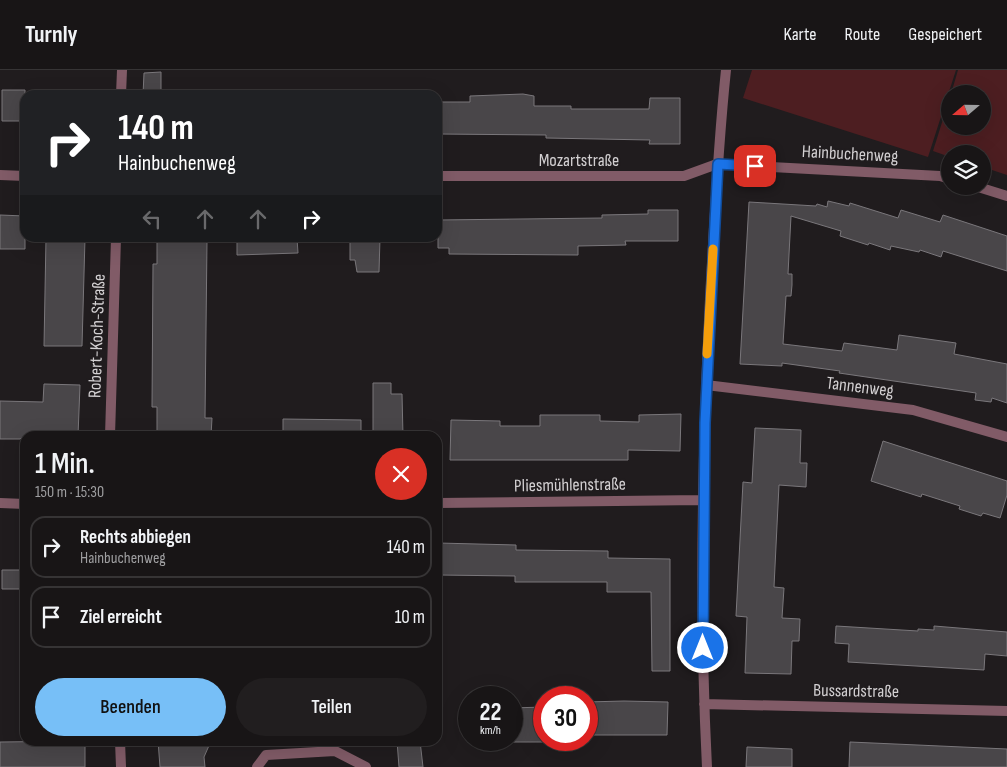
<!DOCTYPE html>
<html lang="de">
<head>
<meta charset="utf-8">
<style>
	body { margin:0; font-family:"Sofia Sans Condensed",sans-serif; background:#211e1f; color:#f1f3f6; height:100vh; display:flex; flex-direction:column; font-size:19px; white-space:nowrap }
	* { box-sizing:border-box; margin:0 }
	p { font-size:16px; color:#9f9fa1 }
	.icon { flex:none; width:28px; height:28px; fill:none; stroke:currentColor; stroke-width:2; stroke-linecap:round; stroke-linejoin:round }
	.map { position:relative; flex:1; overflow:hidden }
	.panel { position:absolute; left:20px; top:361px; width:422px; height:315px; display:flex; flex-direction:column; background:#181516; border-radius:15px; box-shadow:0 5px 20px #0002,0 0 0 1px #363435 }
	.panel>* { flex:none }
	.guide { position:absolute; left:20px; top:20px; width:422px; height:152px; border-radius:15px; box-shadow:0 5px 20px #0002,0 0 0 1px #363435; background:#202124; color:#fff; overflow:hidden }
	.needle { width:32px; rotate:250deg }
	.tools { position:absolute; left:941px; top:15px; display:grid; gap:10px }
	.tools a { display:grid; place-items:center; width:50px; height:50px; border-radius:50%; background:#181516; box-shadow:0 5px 20px #0002,0 0 0 1px #363435; font-size:25px }
	.speed { position:absolute; left:458px; top:616px; display:flex; gap:10px; font-size:25px; font-weight:700; text-align:center }
	.speed>* { display:grid; place-content:center; width:65px; height:65px; border-radius:50%; background:#181516; box-shadow:0 5px 20px #0002,0 0 0 1px #363435; line-height:1 }
	.speed small { font-size:12px; font-weight:400 }
	.speed .limit { border:8px solid #d22; background:#fff; color:#111 }
	.pin { position:absolute; display:grid; place-items:center; width:42px; height:42px; color:#fff; margin:-21px; border-radius:10px; box-shadow:0 2px 8px #0006 }
	.me { position:absolute; width:55px; margin:-28px; rotate:0deg; stroke-linejoin:round; filter:drop-shadow(0 0 4px #0008) }
	.turn { display:flex; align-items:center; gap:18px; height:105px; padding:0 15px; font-size:22px }
	.turn .icon { width:65px; height:65px; stroke-width:2.5 }
	.turn b { display:block; font-size:35px; line-height:42px }
	.lanes { display:flex; align-items:center; height:48px; padding:0 15px; background:#0003; justify-content:center; gap:25px; direction:ltr }
	.lanes .off { opacity:.35 }
	.round { display:grid; place-items:center; flex:none; width:52px; height:52px; border-radius:26px; background:#211e1f }
	.headline { display:flex; align-items:center; justify-content:space-between; height:85px; padding:0 15px }
	h1 { font-size:30px; font-weight:600; line-height:38px }
	.cta { display:flex; gap:10px; margin-top:auto; padding:10px 15px }
	.cta a { flex:1; height:58px; border-radius:30px; background:#77bff7; color:#111; font-size:20px; font-weight:600; line-height:58px; text-align:center }
	.cta a+a { background:#211e1f; color:#f1f3f6 }
	ul { padding:0; list-style:none }
	li { display:flex; align-items:center; gap:15px; height:62px; margin:0 10px 8px; padding:0 5px; border:2px solid #363435; border-radius:15px }
	li div { flex:1 }
	li b { display:block; font-size:19px }
	li em { font-style:normal }
	header { display:flex; align-items:center; gap:30px; box-sizing:border-box; height:70px; padding:0 25px; background:#181516; border-bottom:1px solid #363435 }
	header strong { font-size:24px }
	nav { display:flex; gap:28px; margin-inline-start:auto; font-size:18px }
	.map>svg:first-child { display:block }
	.green { fill:#4d1e21 }
	.building { fill:#494649; stroke:#7a777b }
	.lines { fill:none; stroke-linecap:round; stroke-linejoin:round }
	.street { stroke:#815b67; stroke-width:10 }
	.route-casing { stroke:#114b97; stroke-width:12 }
	.route { stroke:#1a73e8; stroke-width:9 }
	.slow { stroke:#f59e0b; stroke-width:9 }
	.labels { text-anchor:middle; dominant-baseline:central; stroke-width:4; stroke-linejoin:round; paint-order:stroke }
	.street-label { font-size:18px; fill:#d3d0d2; stroke:#201c1e }
</style>
</head>
<body>
<header>
<strong>Turnly</strong>
<nav><a>Karte</a><a>Route</a><a>Gespeichert</a></nav>
</header>
<div class="map">
<svg width="1007" height="697" viewBox="0 0 1007 697">
	<rect width="100%" height="100%" fill="#201c1e"/>
	<!-- green -->
	<path class="green" d="M752 0H956L928 87 743 28Z
		M958 0H1007V105L983 97 982 84H950V87L933 81 950 27V56H982V24H951Z"/>
	<!-- building -->
	<path class="building" d="M161 2V25H143L144 3Z
		M2 20H25V51H2Z
		M523 24 534 26V36H571V39H649L650 28H680V74H649L650 70 546 68V65L438 64V32H470V26Z
		M828 131 849 136 850 133 898 148 901 140 940 152 943 145 1007 166V201L943 181 941 187 920 180 919 182 891 176 890 180 869 173 868 175 840 166 841 161 791 146 788 204H792V215L791 226H786L783 274 842 281 844 273 897 280 899 265 956 273 954 284 1007 294V333L992 328 991 332 975 330 976 323 839 303 840 301 782 293V296L740 294 749 132 816 136 817 134 827 137Z
		M648 140H678V171H625L626 175 578 176V185L449 184V178H438V150L602 148V145L648 144Z
		M0 145 25 146V179H0Z
		M46 168H85L82 276H44Z
		M157 168H202V171H207L205 348H212L211 366H157V337H152L153 194H157Z
		M237 168H297L298 183 237 185Z
		M350 168H380L379 202H357L355 190H350Z
		M373 313H391V324H402L403 366H373Z
		M44 314 80 315 78 366H25L20 369H0V331L43 332Z
		M681 344 680 381 628 380V390H450L451 350 500 351V356H540V345H600V351L639 352V345Z
		M283 349 361 350V366H283Z
		M755 358 801 360 800 393H807L806 417 779 415 774 517 784 518 782 548 800 549 799 571H792L791 604 745 603 747 547 736 546 743 412 752 413Z
		M883 371 1007 411V425L1000 448 983 443 981 446 959 439 960 436 922 424 921 427 871 411Z
		M438 473 516 475V480L608 481V488L670 489V601H652L651 522H607V512H515V506L438 505Z
		M2 500H25V519H2Z
		M836 556 918 561V559L934 560V556L1007 562V586L985 584 984 600 848 592 849 574 835 573Z
		M624 631 668 632 667 665H586V632Z
		M544 637V672H511V638Z
		M85 671V697H0V672Z
		M158 671H211L204 687 205 697H160Z
		M397 671H420L423 697H399Z
		M850 672 1007 679V697H849Z
		M747 677 792 679V697H746Z"/>
	<g class="lines">
		<!-- street -->
		<path class="street" d="M121 25 122 0
			M0 105 25 106
			M438 106H684L717 94 940 106 950 109
			M975 116 1007 126
			M706 315 913 340 1007 367
			M110 366 116 168
			M0 433 25 434
			M438 433 702 430
			M704 634 1007 641
			M120 671 121 697
			M257 697 266 685 335 681 366 697
			M707 697C699 541 702 385 710 229 714 153 718 76 726 0"/>
	</g>
	<g class="lines">
		<!-- route casing -->
		<g class="route-casing">
			<path id="route" d="M703 578 705 353 718 94 755 96"/>
		</g>
		<!-- route -->
		<use href="#route" class="route"/>
		<!-- slow -->
		<path class="slow" d="M707 284 713 179"/>
	</g>
	<g class="labels">
		<!-- street labels -->
		<g class="street-label">
			<text transform="translate(850 84) rotate(3)">Hainbuchenweg</text>
			<text x="579" y="90">Mozartstraße</text>
			<text transform="translate(97 266) rotate(-88)">Robert-Koch-Straße</text>
			<text transform="translate(860 317) rotate(7)">Tannenweg</text>
			<text transform="translate(570 415) rotate(-1)">Pliesmühlenstraße</text>
			<text transform="translate(856 621) rotate(1)">Bussardstraße</text>
		</g>
	</g>
</svg>
<div class="tools">
<a><svg class="needle" viewBox="-14 -14 28 28"><path d="M0-13l5 13h-10z" fill="#e53935"/><path d="M0 13l5-13h-10z" fill="#9f9fa1"/></svg></a>
<a><svg class="icon" aria-label="layers" viewBox="0 0 24 24"><path d="M12 4l9 5-9 5-9-5zM3 14l9 5 9-5"/></svg></a>
</div>
<div class="speed"><div>22<small>km/h</small></div><div class="limit">30</div></div>
<div class="pin" style="left:755px;top:96px;background:#d93025"><svg class="icon" aria-label="arrive" viewBox="0 0 24 24"><path d="M6 21V4h12l-3 4 3 4H6"/></svg></div>
<svg class="me" style="left:703px;top:578px" viewBox="-20 -20 40 40"><circle r="17" fill="#1a73e8" stroke="#fff" stroke-width="3"/><path d="M0-11L8 9 0 5-8 9z" fill="#fff"/></svg>
<div class="guide">
<div class="turn"><svg class="icon" aria-label="right" viewBox="0 0 24 24"><path d="M7 20v-9h11M14 6l5 5-5 5"/></svg><div><b>140 m</b>Hainbuchenweg</div></div>
<div class="lanes"><svg class="icon off" aria-label="left" viewBox="0 0 24 24"><path d="M17 20v-9H6M10 6l-5 5 5 5"/></svg><svg class="icon off" aria-label="ahead" viewBox="0 0 24 24"><path d="M12 20V5M6 11l6-6 6 6"/></svg><svg class="icon off" aria-label="ahead" viewBox="0 0 24 24"><path d="M12 20V5M6 11l6-6 6 6"/></svg><svg class="icon" aria-label="right" viewBox="0 0 24 24"><path d="M7 20v-9h11M14 6l5 5-5 5"/></svg></div>
</div>
<section class="panel">
<div class="headline"><div><h1>1 Min.</h1><p>150 m · 15:30</p></div><a class="round" style="background:#d93025;color:#fff"><svg class="icon" aria-label="close" viewBox="0 0 24 24"><path d="M6 6l12 12M18 6L6 18"/></svg></a></div>
<ul>
<li><svg class="icon" aria-label="right" viewBox="0 0 24 24"><path d="M7 20v-9h11M14 6l5 5-5 5"/></svg><div><b>Rechts abbiegen</b><p>Hainbuchenweg</p></div><em>140 m</em></li>
<li><svg class="icon" aria-label="arrive" viewBox="0 0 24 24"><path d="M6 21V4h12l-3 4 3 4H6"/></svg><div><b>Ziel erreicht</b></div><em>10 m</em></li>
</ul>
<div class="cta"><a>Beenden</a><a>Teilen</a></div>
</section>
</div>
</body>
</html>
